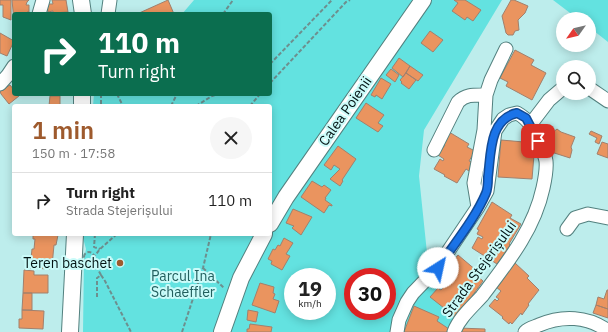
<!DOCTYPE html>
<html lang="en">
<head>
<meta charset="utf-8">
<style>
	body { margin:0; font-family:"IBM Plex Sans",sans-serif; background:#f6f6f6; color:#222; height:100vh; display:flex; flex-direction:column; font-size:15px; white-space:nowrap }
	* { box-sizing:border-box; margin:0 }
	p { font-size:13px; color:#767676 }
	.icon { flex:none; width:22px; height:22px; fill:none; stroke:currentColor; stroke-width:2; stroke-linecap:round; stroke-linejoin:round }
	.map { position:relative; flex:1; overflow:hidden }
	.panel { position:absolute; left:12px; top:104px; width:260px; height:132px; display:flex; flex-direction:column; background:#fff; border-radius:4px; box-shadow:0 2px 10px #0003 }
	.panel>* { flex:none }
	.banner { position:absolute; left:12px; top:12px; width:260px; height:84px; border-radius:4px; box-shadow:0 2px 10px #0003; background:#0b6e4f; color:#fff; overflow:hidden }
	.needle { width:26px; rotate:236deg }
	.buttons { position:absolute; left:556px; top:12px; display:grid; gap:8px }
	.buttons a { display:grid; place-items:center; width:40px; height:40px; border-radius:50%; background:#fff; box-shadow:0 2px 10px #0003; font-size:20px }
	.speed { position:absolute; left:284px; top:268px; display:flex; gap:8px; font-size:20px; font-weight:700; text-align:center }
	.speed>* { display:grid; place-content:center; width:52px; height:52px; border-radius:50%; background:#fff; box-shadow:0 2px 10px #0003; line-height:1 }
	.speed small { font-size:10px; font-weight:400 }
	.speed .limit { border:6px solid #d22; background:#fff; color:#111 }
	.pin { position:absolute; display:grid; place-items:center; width:34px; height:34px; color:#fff; margin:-17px; border-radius:8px; box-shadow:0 2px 6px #0006 }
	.me { position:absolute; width:44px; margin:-22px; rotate:35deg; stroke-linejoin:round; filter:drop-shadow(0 0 3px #0008) }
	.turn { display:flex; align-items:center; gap:14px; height:84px; padding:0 20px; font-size:18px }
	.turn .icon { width:52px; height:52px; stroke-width:2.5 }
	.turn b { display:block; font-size:28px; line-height:34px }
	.round { display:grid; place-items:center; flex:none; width:42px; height:42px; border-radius:21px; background:#f6f6f6 }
	.headline { display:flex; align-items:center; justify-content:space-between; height:68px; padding:0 20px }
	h1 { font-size:24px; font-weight:600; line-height:30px; color:#9e5a2d }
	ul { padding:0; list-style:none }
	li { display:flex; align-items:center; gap:12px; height:56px; padding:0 20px; border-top:1px solid #e0e0e0 }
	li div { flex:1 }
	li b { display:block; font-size:15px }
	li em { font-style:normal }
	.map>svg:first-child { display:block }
	.green { fill:#63e2e0; fill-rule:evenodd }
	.building { fill:#ea945f; stroke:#a1806d }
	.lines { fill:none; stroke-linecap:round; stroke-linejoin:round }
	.minor-casing { stroke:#53817f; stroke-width:15 }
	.major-casing { stroke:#53817f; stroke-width:18 }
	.path { stroke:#6d8f8e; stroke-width:2; stroke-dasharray:4 2; stroke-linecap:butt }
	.minor { stroke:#fff; stroke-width:13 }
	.major { stroke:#fff; stroke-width:16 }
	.route-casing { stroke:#114b97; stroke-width:10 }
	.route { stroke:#1a73e8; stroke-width:7 }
	.poi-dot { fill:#9e5a2d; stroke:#cafbf9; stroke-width:1.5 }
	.labels { text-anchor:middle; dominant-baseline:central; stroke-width:4; stroke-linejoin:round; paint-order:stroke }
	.street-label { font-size:14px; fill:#031313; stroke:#cafbf9 }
	.poi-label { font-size:14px; fill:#031313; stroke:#cafbf9; text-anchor:end }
	.park-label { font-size:14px; fill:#225f5e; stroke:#cafbf9 }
</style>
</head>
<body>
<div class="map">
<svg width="608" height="332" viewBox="0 0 608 332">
	<rect width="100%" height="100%" fill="#bdedec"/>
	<!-- green -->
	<path class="green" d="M194 0H502L424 130 419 176 427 253 460 332H83L84 259 86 249 82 234H270V106H93L94 94H270V14H182ZM293 277H327V311H293ZM353 277H387V311H353Z
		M553 0H608V42L589 27V19H578Z"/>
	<!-- building -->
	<path class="building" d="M0 0H11V20L3 17V5H0Z
		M12 0H29L27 2 26 5H29V12H27V14H14V21Z
		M52 0H66L68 12 53 13V11L48 12 47 4H53Z
		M168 0 174 14H137Z
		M454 0H465L481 10 473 21 467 17 465 20 452 11 458 3Z
		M511 0H514L528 6 525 13 518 20 519 30 515 31 513 35H508L506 33 502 16Z
		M430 31 443 40 433 52 421 43Z
		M0 33 14 41 7 56 0 53Z
		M515 50 534 60 531 65 546 73 532 100 506 86 508 82 500 78Z
		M399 58 410 66 403 77 392 68Z
		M410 66 423 75 418 81 406 73Z
		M391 69 399 75 395 82 386 75Z
		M406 73 416 80 409 89 401 83 402 82 400 80Z
		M381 78 391 84 382 99 376 95 375 97 371 95Z
		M10 85 14 90V94H18L19 96 9 104 1 94 0 91Z
		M50 96H60V106H49Z
		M366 103 384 115 378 123 383 126 378 132 356 118Z
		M557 129 561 132 575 137 571 147 572 150 570 158 548 151 551 144 549 143 550 140H548L551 132 552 133Z
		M591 131 602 136 599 144 595 142 597 138 589 134Z
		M449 132 469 144 467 147 475 151 469 161 473 163 469 171 466 169 457 183 444 176 445 175 434 169 440 159 443 161 444 159 438 155 445 145 442 143Z
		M501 140 535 143 532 179 498 177Z
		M602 142 608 144V158L597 154Z
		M338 146 356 159 342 180 343 181 340 186 330 179 340 169 334 165 331 170 324 165Z
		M312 181 322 187 324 185 331 190 325 198H326L325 200 332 205V206L329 205 324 213 301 197Z
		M492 202 512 215 510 218 521 224 509 244 510 245 497 264 472 248 478 237 482 239 483 237 477 234 479 230 477 229Z
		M293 209 312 217 301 235 292 228 294 226 286 223Z
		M33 234 58 235 56 245H54L52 266H51L50 269 30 268 32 249H34L35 239H33Z
		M284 238 293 243 286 254 290 256 282 270 271 264 272 261 268 259 273 249 275 250 278 245 280 246Z
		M458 255 477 271 475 274 483 281 472 296 473 297 466 306 464 305 454 317 452 315 451 317 442 311 444 308 430 297 438 288 441 290 443 288 438 284 441 281 438 279Z
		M515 263 529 276 527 278 539 290 528 304 529 305 522 315 521 313 512 324 510 322 509 324 502 318 503 317 489 306 495 299 497 301 499 299 496 297 501 291 496 287Z
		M24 270 34 271V275H48V293H23Z
		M260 283 274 287 273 293 275 294 273 299 279 301 275 313 252 305Z
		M607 290H608V309L596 305 598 297 604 299Z
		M23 293H32V310H22Z
		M596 305 608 309V318L593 313Z
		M414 306 439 317 437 321 449 329 447 332H404Z
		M22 310 44 311 43 329 19 328V319H22Z
		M248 310 258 312 256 322 247 320Z
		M250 324 272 327 271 332H247V329H249Z
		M458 328 485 329V332H458Z"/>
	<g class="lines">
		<!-- minor casing -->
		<g class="minor-casing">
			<path id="minor" d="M39 14 43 0
				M108 14 110 0
				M0 84 8 75 14 66
				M589 88 608 101
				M530 125 549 100 563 88
				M434 150 458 102C466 94 474 95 486 95
				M478 207 474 183 484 130 486 95 491 80 506 49
				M567 229 575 218 588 214 608 218
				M397 332 399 320 407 302 413 293 437 268 478 207 487 191 495 131 503 119 509 115 517 113C530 120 534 130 540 144 542 149 545 155 546 161 547 170 545 179 543 188 534 230 507 263 482 296 472 307 459 318 454 332
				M525 332C529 328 535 327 539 325 562 315 588 316 608 331"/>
		</g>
		<!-- major casing -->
		<g class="major-casing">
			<path id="major" d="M81 0 83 14
				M82 106V94
				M270 224 286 197 423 0
				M70 332 75 234
				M222 332 241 278 264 234"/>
		</g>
		<!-- path -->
		<path class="path" d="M223 14 233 0
			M270 64 332 0
			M270 83 346 2 350 0
			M101 94V106
			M117 94 123 106
			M171 106 177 94
			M196 106 212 96 219 94
			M250 106 260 94
			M95 234 94 247 100 249
			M84 257a5 5 0 1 1 10 0a5 5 0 1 1-10 0Z
			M203 268 224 288
			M101 275 96 266 94 257 100 249 117 234
			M97 297V278L101 275 105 281 131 332
			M182 332 203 268 211 234"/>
		<!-- minor -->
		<use href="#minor" class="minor"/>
		<!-- major -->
		<use href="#major" class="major"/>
	</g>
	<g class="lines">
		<!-- route casing -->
		<g class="route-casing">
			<path id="route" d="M438 268C454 244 475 219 486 193 488 188 488 182 488 177 491 154 489 119 517 113L526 118 538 141"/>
		</g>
		<!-- route -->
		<use href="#route" class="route"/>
	</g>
	<!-- markers -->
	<circle class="poi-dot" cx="120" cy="263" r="4"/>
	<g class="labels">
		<!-- street labels -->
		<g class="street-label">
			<text transform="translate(345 111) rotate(-55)">Calea Poienii</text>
			<text transform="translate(479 269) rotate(-54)">Strada Stejerișului</text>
		</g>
		<!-- poi labels -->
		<g class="poi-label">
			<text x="112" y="263">Teren baschet</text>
		</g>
		<!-- park labels -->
		<g class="park-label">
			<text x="183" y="276">Parcul Ina<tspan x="183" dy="16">Schaeffler</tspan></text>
		</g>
	</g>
</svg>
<div class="buttons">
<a><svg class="needle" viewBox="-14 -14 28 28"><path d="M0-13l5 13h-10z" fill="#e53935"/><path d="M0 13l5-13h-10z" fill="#767676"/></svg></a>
<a><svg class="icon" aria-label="search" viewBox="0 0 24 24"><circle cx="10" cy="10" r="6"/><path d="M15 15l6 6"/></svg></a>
</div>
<div class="speed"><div>19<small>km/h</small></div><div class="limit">30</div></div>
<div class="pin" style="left:538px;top:141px;background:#d93025"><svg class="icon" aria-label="arrive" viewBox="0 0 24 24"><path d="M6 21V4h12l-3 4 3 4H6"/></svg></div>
<svg class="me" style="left:438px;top:268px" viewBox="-20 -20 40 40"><circle r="19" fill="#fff"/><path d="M0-13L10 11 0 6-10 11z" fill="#1a73e8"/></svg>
<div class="banner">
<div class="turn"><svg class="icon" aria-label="right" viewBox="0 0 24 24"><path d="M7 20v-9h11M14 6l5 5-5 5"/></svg><div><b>110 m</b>Turn right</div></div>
</div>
<section class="panel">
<div class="headline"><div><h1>1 min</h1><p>150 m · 17:58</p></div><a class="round"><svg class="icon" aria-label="close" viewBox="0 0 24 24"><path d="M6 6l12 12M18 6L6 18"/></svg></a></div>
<ul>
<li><svg class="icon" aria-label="right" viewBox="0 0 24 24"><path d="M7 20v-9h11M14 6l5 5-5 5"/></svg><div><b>Turn right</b><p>Strada Stejerișului</p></div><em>110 m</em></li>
</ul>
</section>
</div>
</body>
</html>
